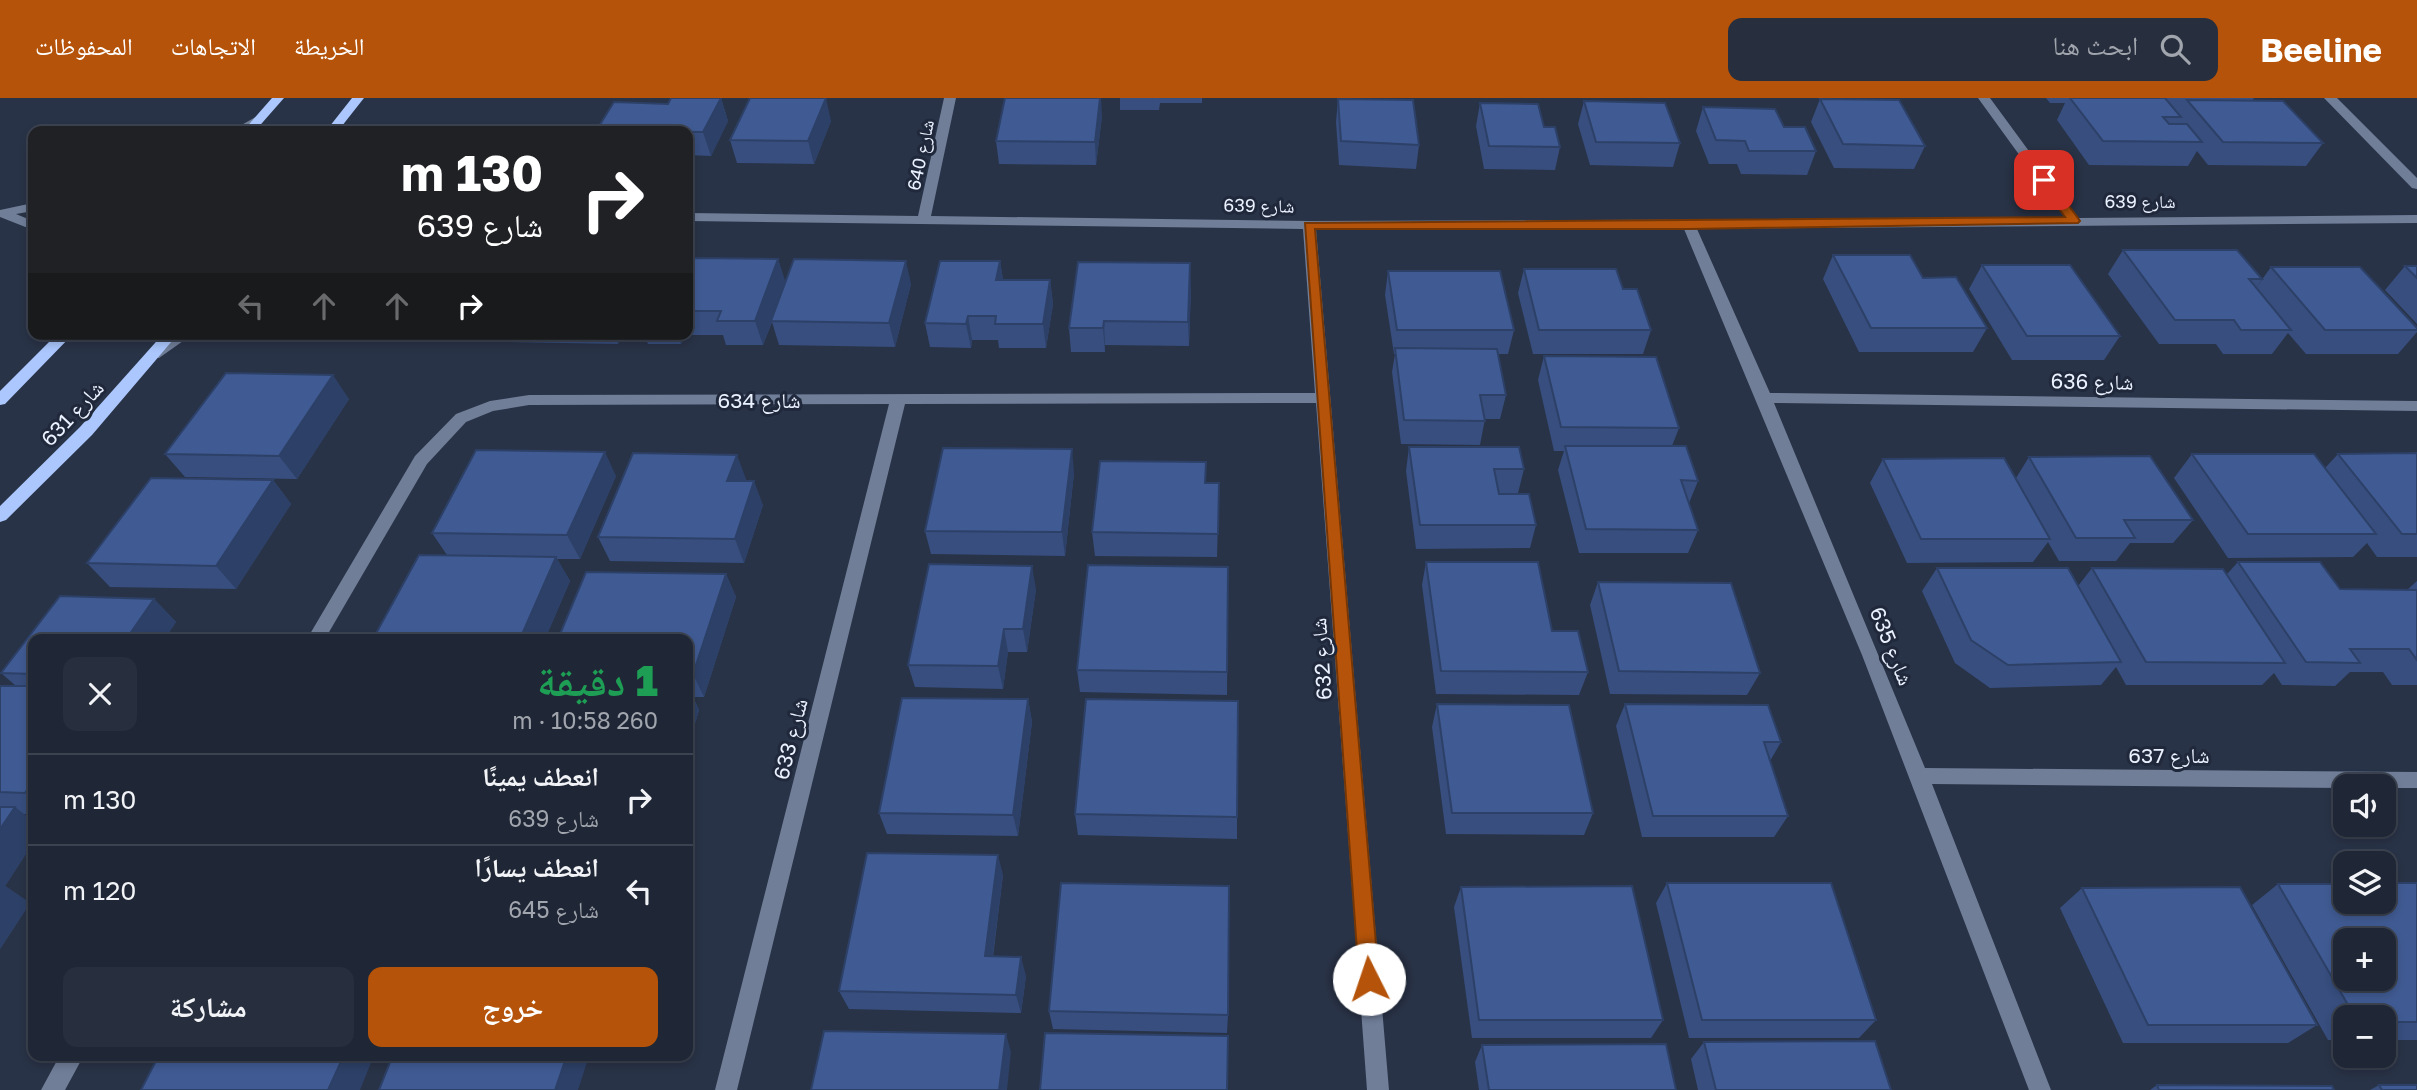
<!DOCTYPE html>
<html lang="ar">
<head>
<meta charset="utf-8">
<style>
	body { margin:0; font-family:"Golos Text","Noto Naskh Arabic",sans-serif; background:#272e3d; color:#f1f3f6; direction:rtl; height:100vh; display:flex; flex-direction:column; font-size:26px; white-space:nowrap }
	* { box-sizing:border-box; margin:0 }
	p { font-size:23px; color:#a1a5ad }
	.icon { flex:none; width:38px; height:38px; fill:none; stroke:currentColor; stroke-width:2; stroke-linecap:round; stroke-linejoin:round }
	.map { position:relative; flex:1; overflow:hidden; direction:ltr }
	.details { position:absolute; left:28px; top:536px; width:665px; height:427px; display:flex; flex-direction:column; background:#1f2635; border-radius:14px; box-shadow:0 4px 10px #0003,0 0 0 2px #3c4350; direction:rtl }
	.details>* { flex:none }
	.top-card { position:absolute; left:28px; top:28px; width:665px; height:214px; border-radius:14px; box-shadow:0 4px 10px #0003,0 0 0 2px #3c4350; direction:rtl; background:#202124; color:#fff; overflow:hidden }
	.fabs { position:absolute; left:2333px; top:676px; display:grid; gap:14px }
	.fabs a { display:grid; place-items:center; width:63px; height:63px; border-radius:14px; background:#1f2635; box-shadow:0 4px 10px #0003,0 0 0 2px #3c4350; font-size:35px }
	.pin { position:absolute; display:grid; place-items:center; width:60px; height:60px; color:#fff; margin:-30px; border-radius:14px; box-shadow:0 4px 10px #0006 }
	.me { position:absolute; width:77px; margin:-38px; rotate:356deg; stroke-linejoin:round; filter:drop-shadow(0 0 5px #0008) }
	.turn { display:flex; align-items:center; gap:24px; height:147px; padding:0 35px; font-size:32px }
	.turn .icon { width:91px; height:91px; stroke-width:2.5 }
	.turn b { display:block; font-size:49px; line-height:60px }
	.lanes { display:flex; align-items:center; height:66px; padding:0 35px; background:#0003; justify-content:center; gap:35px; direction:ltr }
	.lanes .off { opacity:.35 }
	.round { display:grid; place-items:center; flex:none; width:74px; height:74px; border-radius:14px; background:#272e3d }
	.headline { display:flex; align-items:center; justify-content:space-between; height:119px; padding:0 35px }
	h1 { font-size:42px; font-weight:800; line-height:52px; color:#1e9e55 }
	.action { display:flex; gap:14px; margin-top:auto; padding:14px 35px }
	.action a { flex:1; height:80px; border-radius:14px; background:#b45309; color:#fff; font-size:28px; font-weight:800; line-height:80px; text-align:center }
	.action a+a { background:#272e3d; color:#f1f3f6 }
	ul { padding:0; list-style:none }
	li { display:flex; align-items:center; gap:21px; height:91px; padding:0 35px; border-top:2px solid #3c4350 }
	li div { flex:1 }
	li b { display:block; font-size:26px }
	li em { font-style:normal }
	header { display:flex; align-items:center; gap:42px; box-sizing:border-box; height:98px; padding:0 35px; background:#b45309; color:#fff }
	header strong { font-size:33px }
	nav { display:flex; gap:38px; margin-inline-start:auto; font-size:24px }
	.search { width:490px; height:63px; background:#272e3d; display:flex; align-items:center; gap:18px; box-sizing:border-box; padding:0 24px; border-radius:14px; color:#a1a5ad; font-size:26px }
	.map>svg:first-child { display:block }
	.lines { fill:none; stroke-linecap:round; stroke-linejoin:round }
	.minor { fill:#707e98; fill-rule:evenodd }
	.major { fill:#abc7fd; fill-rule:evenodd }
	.wall { fill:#374e7e }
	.shaded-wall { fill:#2d4067 }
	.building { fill:#405b93; stroke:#2d4067; stroke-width:2; fill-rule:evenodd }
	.route { fill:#b45309; stroke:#753606; stroke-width:2 }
	.labels { text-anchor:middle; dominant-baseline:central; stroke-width:6; stroke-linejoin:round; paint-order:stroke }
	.far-street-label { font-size:18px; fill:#ebf2ff; stroke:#20293c }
	.street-label { font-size:21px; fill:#ebf2ff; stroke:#20293c }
</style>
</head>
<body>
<header>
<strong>Beeline</strong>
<div class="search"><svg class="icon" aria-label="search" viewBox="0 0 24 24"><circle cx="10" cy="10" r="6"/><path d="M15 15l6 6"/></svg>ابحث هنا</div>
<nav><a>الخريطة</a><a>الاتجاهات</a><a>المحفوظات</a></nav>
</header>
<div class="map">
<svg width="2417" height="992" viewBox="0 0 2417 992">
	<rect width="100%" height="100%" fill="#293347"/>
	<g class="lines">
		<!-- minor -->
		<path class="minor" d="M944 0H956L931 118 1309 123 2065 120 1978 0H1990L2078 120 2417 117V125L1697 131 1770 295 2417 303V313L1774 305 1925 670 2417 674V690H2384V688L2345 690 1932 686 2051 992H2029L1862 557 1684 131H1316L1389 992H1367L1316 305 905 306 737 992H715L889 306 529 307 493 313 466 324 427 366 325 541H307L415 358 456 316 490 303 529 297 1315 295 1303 131 688 123V115L918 118Z
			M2324 0H2337L2417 80V91L2412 90Z
			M259 17 263 18V24L246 33H231Z
			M33 105V113L16 116 33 123V132L0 119V112Z
			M175 236H193L159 260H149L147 257 149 254Z
			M60 957H84L65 992H41Z"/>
		<!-- major -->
		<path class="major" d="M272 0H284L255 33H243Z
			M352 0H364L338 33H326Z
			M57 236H73L5 306 0 307V293Z
			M163 236H178L92 337 6 422 0 424V408L80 329Z"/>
	</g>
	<!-- wall -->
	<path class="wall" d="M721 0 728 23 711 58 688 57V33L668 6Z
		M1120 0H1202V5H1160L1159 12H1120Z
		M2046 0H2254L2252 3 2323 45 2306 68 2208 67 2197 53 2188 68 2089 67 2057 22 2065 5H2050Z
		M1338 1 1419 47 1416 71 1339 67 1336 24Z
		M1820 1 1925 48 1914 71 1834 70 1811 24Z
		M1584 3 1680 45 1673 69 1590 67 1578 26Z
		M1480 5 1544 29 1560 49 1555 72 1484 71 1476 28Z
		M1703 9 1784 29 1816 53 1807 77 1741 76 1737 66H1709L1696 33Z
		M1102 18 1096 67 999 66 996 43Z
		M831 23 814 66 737 65 730 42Z
		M2123 152 2262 181 2256 190 2271 169 2417 230V234L2398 256H2306L2288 235 2272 256H2223L2216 246H2159L2108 176Z
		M1833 157 1923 180 1987 230 1973 254H1859L1823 181Z
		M688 160 778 161 785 185 911 186 895 249 779 247 772 224 763 247H726L723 237H685L681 246H648L644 236H688Z
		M1000 163 1003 182H1050L1053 206 1046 250H999L998 242H972L971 250 930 249 925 225Z
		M1982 167 2120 238 2104 262H2012L1969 191Z
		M2405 168H2417V226L2385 192Z
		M1524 171 1623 191 1651 232 1643 256H1533L1518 195Z
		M1388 173 1514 232 1508 256H1497L1506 297 1500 321H1485L1480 347 1401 346 1392 274 1395 256H1394L1385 197Z
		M1191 189 1189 248 1105 247V254H1071L1069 230Z
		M498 236H622L618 246 503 244Z
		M1544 258 1679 330 1672 348 1698 383 1689 405 1698 432 1688 455H1579L1558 372 1564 353H1554L1538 282Z
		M349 301 297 381 185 379 165 356Z
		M1409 349 1524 371 1518 395H1499L1536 427 1530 450 1416 451 1406 373Z
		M2417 355V459H2377L2367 445 2353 459 2228 460 2174 380 2192 356 2325 370 2338 356Z
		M2029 359 2193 422 2173 445H2130L2116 463H2059L2048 444 2033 464 1907 465 1870 385 1883 361 2016 380Z
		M1206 364V385H1219L1217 459 1095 458 1092 434Z
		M1074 375 1065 458 931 456 925 433Z
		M616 378 580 461H557L570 483 545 541H373L447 457 432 435Z
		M746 381 745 383 763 407 744 465 610 463 598 439Z
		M273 382 291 406 236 491 110 489 87 465Z
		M1426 464 1552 533 1588 574 1579 597 1436 596 1422 487Z
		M2238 464 2340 491 2407 492 2417 483V587H2392L2383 574H2350L2335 588 2282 587 2274 575 2262 587H2126L2116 569 2101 587 1990 590 1955 565 1922 493 1937 470 2078 488 2092 470 2227 476Z
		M1228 469 1227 597 1080 594 1077 572Z
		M726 476 736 499 704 599H693L699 612 688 649V541Z
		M1598 484 1760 575 1747 597 1610 596 1590 507Z
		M1036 491 1027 554H1008L1003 591 915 589 908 567Z
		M60 498 154 501 176 524 165 540 167 541H33V716H23L33 723V745L5 788 30 805 0 851V588H16L1 575Z
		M1028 601 1032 624 1018 738 887 736 879 715Z
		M1437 606 1593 715 1584 737 1446 736 1432 629Z
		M1625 606 1781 644 1770 663 1788 718 1774 739H1642L1616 628Z
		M1075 716 1237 719V741L1078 737Z
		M1003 777 993 859 1026 878 1021 915 849 911 839 893Z
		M1667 785 1876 922 1859 940H1689L1656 805Z
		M2417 785V942H2384V919H2345V942H2328L2252 807 2278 786Z
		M1461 789 1663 922 1651 940H1472L1454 809Z
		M2082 790 2317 927 2288 945H2123L2060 810Z
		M1049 913 1228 917 1227 935 1053 931Z
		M1704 944 1891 992H1698L1691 961Z
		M1482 947 1676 992H1479L1475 964Z
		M2157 987 2334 992H2150Z
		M2379 987 2417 992H2370Z"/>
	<!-- shaded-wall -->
	<path class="shaded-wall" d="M721 0 728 23 711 58 703 34Z
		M826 0 831 23 814 66 808 43Z
		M1100 0H1101L1102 18 1096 67 1095 44Z
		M778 161 786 185 763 247 755 223Z
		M906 163 911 186 895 249 889 225Z
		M1000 163 1004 187 996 182Z
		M1190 165 1191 189 1189 248 1188 224Z
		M1050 182 1053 206 1046 250 1043 226Z
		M968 218 972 242 971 250 966 226Z
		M1104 223 1105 247V254L1103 230Z
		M614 236H622L618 246Z
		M677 236 685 237 681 246Z
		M333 277 349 301 297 381 279 358Z
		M1072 351 1074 375 1065 458 1062 434Z
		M605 354 616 378 580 461 567 437Z
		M737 357 746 381 737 407 727 383Z
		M273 382 291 406 236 491 216 468Z
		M754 383 763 407 744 465 735 441Z
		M556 459 570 483 545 541H520Z
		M1032 468 1036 491 1027 554 1023 531Z
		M726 476 736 499 704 599 693 576Z
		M154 501 176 524 165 541 127 540Z
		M1004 531 1008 554 1003 591 998 568Z
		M688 590 699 612 688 649Z
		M1028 601 1032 624 1018 738 1013 717Z
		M33 683V701L25 695Z
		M15 709 33 723V745L5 788 30 805 0 851V731Z
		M998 757 1003 777 990 878 985 858Z
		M1021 859 1026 878 1021 915 1016 897Z
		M1006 936 1011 954 1007 992H999Z
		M344 957H374L360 992H328Z
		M567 957 589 958 578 992H555Z"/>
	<!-- building -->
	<path class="building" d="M671 0H721L703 34 596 33 614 4 668 6Z
		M750 0H826L808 43 730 42Z
		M1005 0H1100L1095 44 996 43Z
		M2070 0H2165L2181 19H2163L2169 26H2187L2202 44 2103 43Z
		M1338 1 1413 2 1419 47 1341 43Z
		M1820 1 1899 2 1925 48 1843 46Z
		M2187 2 2283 3 2323 45 2223 44Z
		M1584 3 1665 5 1680 45 1596 44Z
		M1480 5 1538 6 1544 29H1555L1560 49 1489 48Z
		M1703 9 1775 11 1784 29H1805L1816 53H1749L1745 43 1716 42Z
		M2123 152H2237L2262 181H2249L2291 232H2241L2234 222H2175Z
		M1833 157H1910L1923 180 1956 179 1987 230H1871Z
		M688 160 778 161 755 223H717L721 213H688Z
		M794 161 906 163 889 225 771 223Z
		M940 163H1000L996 182H1050L1043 226H995L996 218H968L966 226 925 225Z
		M1078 164 1190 165 1188 224 1104 223 1103 230H1069Z
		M1982 167H2070L2120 238H2027Z
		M2405 168H2417V180Z
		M2271 169H2360L2417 230V232H2325Z
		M1524 171H1616L1623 191H1637L1651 232H1539Z
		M1388 173H1500L1514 232H1397Z
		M1395 250 1497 251 1506 297H1480L1485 323 1404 322Z
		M1544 258 1656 259 1679 330 1561 329Z
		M226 275 333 277 279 358 165 356Z
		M1565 348H1686L1698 383 1681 382 1698 432 1586 431Z
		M1409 349H1519L1524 371H1494L1499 396H1529L1536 427H1420Z
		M943 350 1072 351 1062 434 925 433Z
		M476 352 605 354 567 437 432 435Z
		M633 355 737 357 727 383H754L735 441 598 439Z
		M2417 355V436H2402L2338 356Z
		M2192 356H2314L2376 436H2248Z
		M2150 358 2193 422H2124L2135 440H2076L2029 359Z
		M2004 360 2050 441H1921L1883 361Z
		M1100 363 1206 364 1205 385H1219L1218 436 1092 434Z
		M151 380 273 382 216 468 87 465Z
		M419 457 556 459 520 541H373Z
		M1426 464H1538L1552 533H1578L1588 574 1441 573Z
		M2238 464H2320L2340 491 2417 492V562L2409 551H2350L2360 565 2306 564Z
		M929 466 1032 468 1023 531H1004L998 568 908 567Z
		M1088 467 1228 469 1227 574 1077 572Z
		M1937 470H2068L2121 564 2008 567 1971 542Z
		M2092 470 2223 471 2285 565 2146 564Z
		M586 474 726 476 693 576H688V541H558Z
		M1598 484 1731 485 1760 575 1619 573Z
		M60 498 154 501 127 540H167L33 541V576L1 575Z
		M0 588H33V683L25 695 0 694Z
		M902 600 1028 601 1013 717 879 715Z
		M1086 601 1238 603 1237 719 1075 716Z
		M1437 606 1569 607 1593 715H1452Z
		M1625 606 1768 607 1781 644H1764L1788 718H1653Z
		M0 709H15L0 731Z
		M867 755 998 757 985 858 1021 859 1016 897 839 893Z
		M1061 785 1229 788 1228 917 1049 913Z
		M1667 785H1831L1876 922H1702Z
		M2384 785H2417V924H2384V919H2355L2278 786H2345V803H2384ZM2345 842H2384V880H2345Z
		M1632 788 1663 922H1479L1461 789Z
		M2240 789 2317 927H2148L2082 790Z
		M824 933 1006 936 999 992H811Z
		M1045 935 1228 938 1227 992H1040Z
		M1875 943 1891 992H1716L1704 944Z
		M1666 946 1676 992H1489L1482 947Z
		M159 957H344L328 992H141Z
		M393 957H567L555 992H379Z
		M2157 987 2332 988 2334 992H2159Z
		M2379 987H2417V992H2382Z"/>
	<!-- route -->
	<path class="route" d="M2040 79H2048L2080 123 2078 125 1689 131H1315L1379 881 1376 888 1369 891 1362 888 1359 881 1305 125 2065 119 2038 82Z"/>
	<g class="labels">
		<!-- far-street labels -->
		<g class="far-street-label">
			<text transform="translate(920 57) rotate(-78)">شارع 640</text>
			<text x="2140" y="103">شارع 639</text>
			<text transform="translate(1259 107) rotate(1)">شارع 639</text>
		</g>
		<!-- street labels -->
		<g class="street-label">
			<text transform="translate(2092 283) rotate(1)">شارع 636</text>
			<text x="759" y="302">شارع 634</text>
			<text transform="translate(72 315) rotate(-47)">شارع 631</text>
			<text transform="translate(1892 548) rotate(68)">شارع 635</text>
			<text transform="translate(1321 561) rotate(-94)">شارع 632</text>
			<text transform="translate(790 641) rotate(-76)">شارع 633</text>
			<text x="2169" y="657">شارع 637</text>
		</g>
	</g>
</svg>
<div class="fabs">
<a><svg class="icon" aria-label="sound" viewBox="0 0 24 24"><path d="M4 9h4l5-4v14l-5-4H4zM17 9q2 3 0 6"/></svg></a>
<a><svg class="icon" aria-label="layers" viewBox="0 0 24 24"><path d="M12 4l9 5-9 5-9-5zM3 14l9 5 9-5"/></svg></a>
<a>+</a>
<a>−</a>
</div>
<div class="pin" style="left:2044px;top:82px;background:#d93025"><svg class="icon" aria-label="arrive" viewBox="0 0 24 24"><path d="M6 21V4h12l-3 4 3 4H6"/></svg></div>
<svg class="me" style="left:1369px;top:881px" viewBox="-20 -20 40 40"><circle r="19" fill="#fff"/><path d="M0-13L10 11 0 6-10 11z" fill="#b45309"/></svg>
<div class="top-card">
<div class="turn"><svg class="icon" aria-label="right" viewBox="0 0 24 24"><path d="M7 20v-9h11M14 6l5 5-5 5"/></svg><div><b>130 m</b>شارع 639</div></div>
<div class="lanes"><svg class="icon off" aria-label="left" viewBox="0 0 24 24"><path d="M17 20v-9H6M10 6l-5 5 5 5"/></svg><svg class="icon off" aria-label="ahead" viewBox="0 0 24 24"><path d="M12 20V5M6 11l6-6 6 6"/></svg><svg class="icon off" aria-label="ahead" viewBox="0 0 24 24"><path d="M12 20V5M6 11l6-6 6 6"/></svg><svg class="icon" aria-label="right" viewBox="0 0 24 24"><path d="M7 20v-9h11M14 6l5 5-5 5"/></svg></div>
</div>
<section class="details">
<div class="headline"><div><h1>1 دقيقة</h1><p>260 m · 10:58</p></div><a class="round"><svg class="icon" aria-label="close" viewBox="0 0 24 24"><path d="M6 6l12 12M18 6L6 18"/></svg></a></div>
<ul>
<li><svg class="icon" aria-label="right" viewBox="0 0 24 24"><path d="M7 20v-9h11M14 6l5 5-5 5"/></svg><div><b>انعطف يمينًا</b><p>شارع 639</p></div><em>130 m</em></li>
<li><svg class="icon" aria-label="left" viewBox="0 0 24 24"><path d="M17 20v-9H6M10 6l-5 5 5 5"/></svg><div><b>انعطف يسارًا</b><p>شارع 645</p></div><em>120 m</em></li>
</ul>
<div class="action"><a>خروج</a><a>مشاركة</a></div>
</section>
</div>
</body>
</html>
